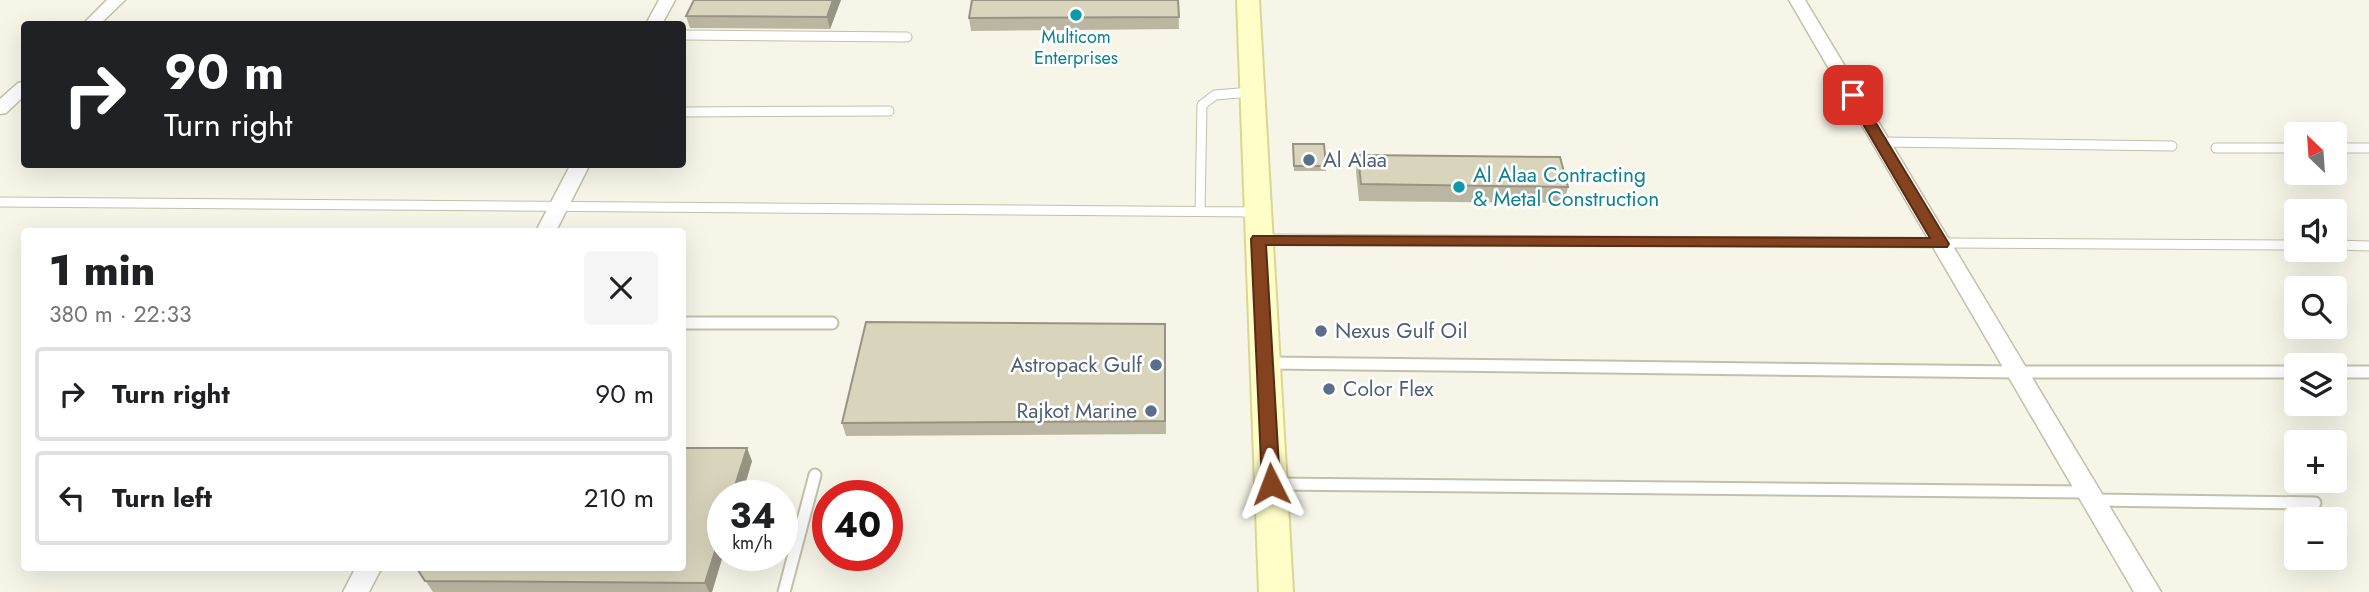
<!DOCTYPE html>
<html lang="en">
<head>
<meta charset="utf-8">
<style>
	body { margin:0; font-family:Jost,sans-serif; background:#f6f6f6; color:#202124; height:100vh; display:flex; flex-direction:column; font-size:26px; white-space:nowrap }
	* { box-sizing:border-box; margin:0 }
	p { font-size:23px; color:#757577 }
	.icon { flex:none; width:38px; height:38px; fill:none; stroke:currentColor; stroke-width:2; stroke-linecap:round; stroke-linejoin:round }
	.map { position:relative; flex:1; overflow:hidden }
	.sheet { position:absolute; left:21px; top:228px; width:665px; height:343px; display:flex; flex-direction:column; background:#fff; border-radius:7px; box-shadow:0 7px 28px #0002 }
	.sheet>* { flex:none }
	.top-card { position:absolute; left:21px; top:21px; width:665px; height:147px; border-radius:7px; box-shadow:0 7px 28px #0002; background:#202124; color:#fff; overflow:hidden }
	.needle { width:46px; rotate:335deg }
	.controls { position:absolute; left:2284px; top:122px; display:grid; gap:14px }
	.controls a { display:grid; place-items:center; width:63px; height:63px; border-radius:7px; background:#fff; box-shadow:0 7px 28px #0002; font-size:35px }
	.speed { position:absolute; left:707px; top:480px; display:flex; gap:14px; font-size:35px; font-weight:700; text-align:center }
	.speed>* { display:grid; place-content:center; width:91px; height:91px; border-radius:50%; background:#fff; box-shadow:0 7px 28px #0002; line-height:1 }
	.speed small { font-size:18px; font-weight:400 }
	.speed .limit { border:10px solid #d22; background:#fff; color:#111 }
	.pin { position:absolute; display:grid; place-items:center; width:60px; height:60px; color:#fff; margin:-30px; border-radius:14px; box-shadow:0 4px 10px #0006 }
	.me { position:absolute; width:77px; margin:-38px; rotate:357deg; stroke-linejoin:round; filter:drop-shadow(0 0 5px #0008) }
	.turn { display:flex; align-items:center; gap:24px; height:147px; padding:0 28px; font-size:32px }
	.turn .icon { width:91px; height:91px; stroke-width:2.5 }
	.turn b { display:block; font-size:49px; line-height:60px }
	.round { display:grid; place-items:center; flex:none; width:74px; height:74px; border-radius:7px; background:#f6f6f6 }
	.headline { display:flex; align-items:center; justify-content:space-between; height:119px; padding:0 28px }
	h1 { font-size:42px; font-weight:800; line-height:52px }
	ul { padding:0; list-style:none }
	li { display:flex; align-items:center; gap:21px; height:94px; margin:0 14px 10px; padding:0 14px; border:4px solid #e0e0e0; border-radius:7px }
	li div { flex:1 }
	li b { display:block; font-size:26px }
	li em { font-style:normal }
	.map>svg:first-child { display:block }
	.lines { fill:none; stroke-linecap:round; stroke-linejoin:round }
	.lane-far1-casing { stroke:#c3c0aa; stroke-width:11 }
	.lane-casing { stroke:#c3c0aa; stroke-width:15 }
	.street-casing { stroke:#c3c0aa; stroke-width:3 }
	.secondary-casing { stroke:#dad793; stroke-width:4 }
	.lane-far1 { stroke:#fff; stroke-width:9 }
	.lane { stroke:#fff; stroke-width:11 }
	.street { fill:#fff; fill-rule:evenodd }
	.secondary { fill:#fffec9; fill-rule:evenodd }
	.wall { fill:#bbb6a2 }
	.shaded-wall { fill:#989484 }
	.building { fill:#d9d4bc; stroke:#989484; stroke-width:2 }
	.route { fill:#84431e; stroke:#562c14; stroke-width:2 }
	.culture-dot { fill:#0f9aa8; stroke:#fff; stroke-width:2.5 }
	.service-dot { fill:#5c6f8a; stroke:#fff; stroke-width:2.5 }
	.labels { text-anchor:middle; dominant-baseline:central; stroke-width:5; stroke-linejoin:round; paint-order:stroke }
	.far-culture-label { font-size:18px; fill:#0d838f; stroke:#fff }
	.service-label { font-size:21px; fill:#4e5e75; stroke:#fff; text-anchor:start }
	.culture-label { font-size:21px; fill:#0d838f; stroke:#fff; text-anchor:start }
</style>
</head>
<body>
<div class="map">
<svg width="2369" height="592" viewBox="0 0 2369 592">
	<rect width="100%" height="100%" fill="#f6f5e8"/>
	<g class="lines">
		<!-- lane-far1 casing -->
		<g class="lane-far1-casing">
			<path id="lane-far1" d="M682 35 907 37
				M682 112 889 111
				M1881 142 2172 146
				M2216 148H2296
				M2334 148H2369
				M0 202 1257 212
				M1200 211 1202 105 1215 95 1252 92
				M1261 239 2296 245
				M2334 245 2369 246"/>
		</g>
		<!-- lane casing -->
		<g class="lane-casing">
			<path id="lane" d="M682 323H832
				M1267 363 2017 372H2296
				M2334 372H2369
				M1275 484 2088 492
				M2094 500 2315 503
				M784 592 815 475"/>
		</g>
		<!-- street casing -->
		<g class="street-casing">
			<path id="street" d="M107 0H125L100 24H83Z
				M659 0H675L662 24H646Z
				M1789 0H1805L2161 592H2134Z
				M24 82V96L6 113 0 114V99L18 83Z
				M571 164H590L556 231H536Z
				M356 567H382L369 592H343Z"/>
		</g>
		<!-- secondary casing -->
		<g class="secondary-casing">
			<path id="secondary" d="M1237 0H1259L1293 592H1259Z"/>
		</g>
		<!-- lane-far1 -->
		<use href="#lane-far1" class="lane-far1"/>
		<!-- lane -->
		<use href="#lane" class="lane"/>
		<!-- street -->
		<use href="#street" class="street"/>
		<!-- secondary -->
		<use href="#secondary" class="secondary"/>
	</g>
	<!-- wall -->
	<path class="wall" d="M841 0 830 29 690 28 686 16Z
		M1178 0 1179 29 971 31 969 18Z
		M1293 144 1326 166V171H1294Z
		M1358 155 1568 187 1564 203 1359 201 1356 171Z
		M1165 324 1166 434 846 436 842 423Z
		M752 461 712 592H433L416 567Z"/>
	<!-- shaded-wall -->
	<path class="shaded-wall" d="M833 0H841L830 29 827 17Z
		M747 448 752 461 742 495H732Z
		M723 526V555L712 592H709L705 583Z"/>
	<!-- building -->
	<path class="building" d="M694 0H833L827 17 686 16Z
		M972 0H1178L1179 17 969 18Z
		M1293 144H1324L1326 166H1294Z
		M1358 155 1560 157 1568 187 1361 184Z
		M866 322 1165 324V421L842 423Z
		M682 448H747L732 495H723V526L705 583 425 581 416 567H682Z"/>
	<!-- route -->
	<path class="route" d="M1853 91 1859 95 1949 244 1947 247 1266 245 1280 484 1277 489 1271 491 1265 489 1262 484 1251 239 1253 236 1930 238 1846 95Z"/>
	<!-- markers -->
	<g class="culture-dot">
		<circle cx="1076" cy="15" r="7"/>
		<circle cx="1459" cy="187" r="7"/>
	</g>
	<g class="service-dot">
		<circle cx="1309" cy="160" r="7"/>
		<circle cx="1321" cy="331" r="7"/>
		<circle cx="1156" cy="365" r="7"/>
		<circle cx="1329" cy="389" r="7"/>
		<circle cx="1151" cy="411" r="7"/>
	</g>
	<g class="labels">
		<!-- far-culture labels -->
		<g class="far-culture-label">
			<text x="1076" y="37">Multicom<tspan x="1076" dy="21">Enterprises</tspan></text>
		</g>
		<!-- service labels -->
		<g class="service-label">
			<text x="1323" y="160">Al Alaa</text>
			<text x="1335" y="331">Nexus Gulf Oil</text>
			<text x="1142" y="365" text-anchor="end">Astropack Gulf</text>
			<text x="1343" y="389">Color Flex</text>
			<text x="1137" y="411" text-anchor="end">Rajkot Marine</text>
		</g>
		<!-- culture labels -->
		<g class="culture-label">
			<text x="1473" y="175">Al Alaa Contracting<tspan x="1473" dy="24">&amp; Metal Construction</tspan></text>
		</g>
	</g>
</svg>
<div class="controls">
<a><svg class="needle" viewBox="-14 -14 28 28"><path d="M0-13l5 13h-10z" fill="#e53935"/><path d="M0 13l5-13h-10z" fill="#757577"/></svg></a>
<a><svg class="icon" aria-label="sound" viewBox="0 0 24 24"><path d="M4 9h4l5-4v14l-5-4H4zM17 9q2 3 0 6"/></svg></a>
<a><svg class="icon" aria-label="search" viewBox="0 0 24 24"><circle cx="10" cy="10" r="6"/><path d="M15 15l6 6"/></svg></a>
<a><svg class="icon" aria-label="layers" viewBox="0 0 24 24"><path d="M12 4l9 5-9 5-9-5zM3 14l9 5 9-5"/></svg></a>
<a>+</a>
<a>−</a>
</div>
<div class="speed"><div>34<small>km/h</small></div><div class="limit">40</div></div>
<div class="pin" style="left:1853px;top:95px;background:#d93025"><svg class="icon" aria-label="arrive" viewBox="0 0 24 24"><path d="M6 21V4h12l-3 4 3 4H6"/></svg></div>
<svg class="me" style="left:1271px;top:484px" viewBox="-20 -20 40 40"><path d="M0-17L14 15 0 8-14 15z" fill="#84431e" stroke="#fff" stroke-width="4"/></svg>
<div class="top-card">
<div class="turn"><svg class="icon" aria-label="right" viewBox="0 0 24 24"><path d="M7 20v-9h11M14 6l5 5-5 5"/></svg><div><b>90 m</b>Turn right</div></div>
</div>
<section class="sheet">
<div class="headline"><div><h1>1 min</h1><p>380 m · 22:33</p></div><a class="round"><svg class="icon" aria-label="close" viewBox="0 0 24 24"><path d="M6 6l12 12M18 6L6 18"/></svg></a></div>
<ul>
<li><svg class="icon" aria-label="right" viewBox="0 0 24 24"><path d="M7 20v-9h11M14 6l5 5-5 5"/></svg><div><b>Turn right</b></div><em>90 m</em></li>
<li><svg class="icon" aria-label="left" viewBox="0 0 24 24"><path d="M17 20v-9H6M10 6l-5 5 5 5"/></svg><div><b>Turn left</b></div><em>210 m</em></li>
</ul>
</section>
</div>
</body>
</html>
